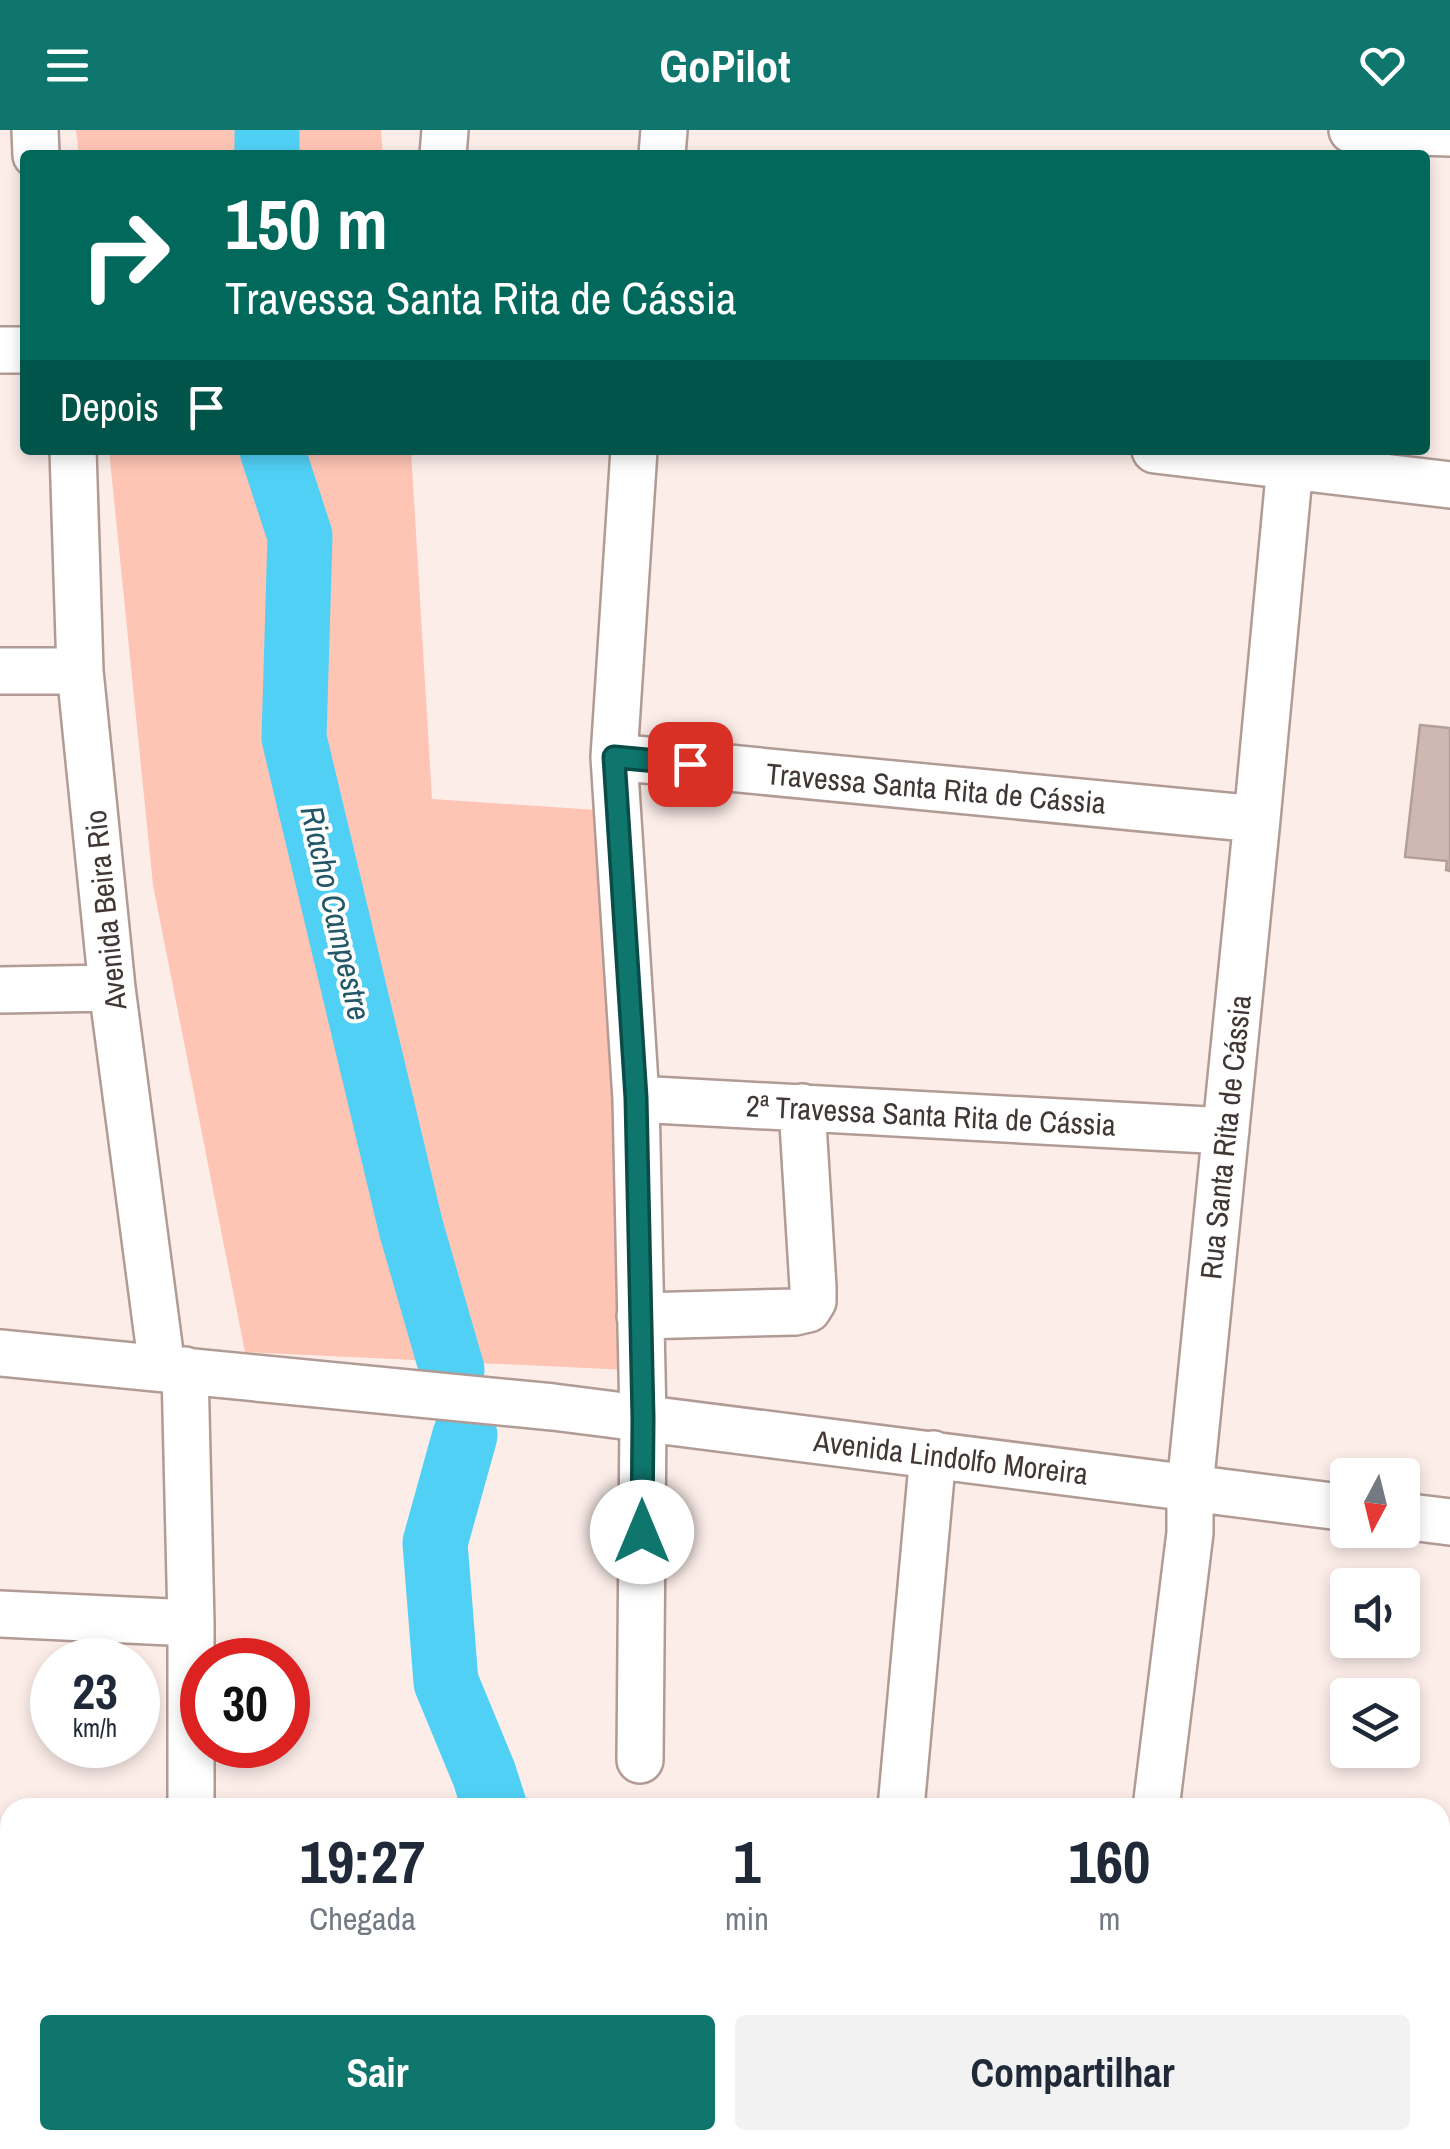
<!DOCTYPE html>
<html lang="pt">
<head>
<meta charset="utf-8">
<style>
	body { margin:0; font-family:"Archivo Narrow",sans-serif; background:#f2f2f3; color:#1f2937; height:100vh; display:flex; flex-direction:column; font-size:38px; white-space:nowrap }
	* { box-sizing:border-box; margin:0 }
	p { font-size:32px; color:#747a83 }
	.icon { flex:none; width:55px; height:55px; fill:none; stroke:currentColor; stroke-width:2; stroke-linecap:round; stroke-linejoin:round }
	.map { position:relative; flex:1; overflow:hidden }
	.sheet { position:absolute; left:0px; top:1668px; width:1450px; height:352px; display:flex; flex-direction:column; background:#fff; border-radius:30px 30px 0 0; box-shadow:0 5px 15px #0003 }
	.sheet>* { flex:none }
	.guide { position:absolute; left:20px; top:20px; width:1410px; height:305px; border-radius:10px; box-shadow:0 5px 15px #0003; background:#00695c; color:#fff; overflow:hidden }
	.needle { width:65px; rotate:187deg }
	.fabs { position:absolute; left:1330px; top:1328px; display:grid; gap:20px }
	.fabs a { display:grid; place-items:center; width:90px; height:90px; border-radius:10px; background:#fff; box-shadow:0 5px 15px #0003; font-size:50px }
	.speed { position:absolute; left:30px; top:1508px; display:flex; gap:20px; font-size:50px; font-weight:700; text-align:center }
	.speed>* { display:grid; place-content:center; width:130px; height:130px; border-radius:50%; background:#fff; box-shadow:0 5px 15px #0003; line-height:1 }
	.speed small { font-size:25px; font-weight:400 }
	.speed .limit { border:15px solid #d22; background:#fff; color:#111 }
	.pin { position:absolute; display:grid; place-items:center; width:85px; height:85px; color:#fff; margin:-42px; border-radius:20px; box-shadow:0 5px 15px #0006 }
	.me { position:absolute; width:110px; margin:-55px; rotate:0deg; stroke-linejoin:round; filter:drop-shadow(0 0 8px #0008) }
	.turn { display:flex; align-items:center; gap:35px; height:210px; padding:0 40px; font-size:45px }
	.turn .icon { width:130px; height:130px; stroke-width:2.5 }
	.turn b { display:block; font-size:70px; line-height:85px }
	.then { display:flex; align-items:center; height:95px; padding:0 40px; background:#0003; gap:20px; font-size:38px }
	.eta { display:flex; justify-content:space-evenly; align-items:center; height:170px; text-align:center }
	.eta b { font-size:60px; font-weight:800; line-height:70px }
	.cta { display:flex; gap:20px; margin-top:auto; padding:20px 40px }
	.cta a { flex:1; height:115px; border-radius:10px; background:#0f766e; color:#fff; font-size:40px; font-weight:800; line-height:115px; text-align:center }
	.cta a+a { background:#f2f2f3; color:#1f2937 }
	header { display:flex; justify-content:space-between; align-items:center; height:130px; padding:0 40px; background:#0f766e; color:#fff; font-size:45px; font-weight:800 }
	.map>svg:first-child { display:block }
	.green { fill:#fec5b5 }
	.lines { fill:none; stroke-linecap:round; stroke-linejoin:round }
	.river { stroke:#51d0f5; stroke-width:65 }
	.building { fill:#d0b8b2; stroke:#b49e98; stroke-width:2.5 }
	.minor-casing { stroke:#b19b94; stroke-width:50 }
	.minor { stroke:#fff; stroke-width:45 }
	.route-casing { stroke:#0a4d48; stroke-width:25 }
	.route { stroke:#0f766e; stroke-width:18 }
	.labels { text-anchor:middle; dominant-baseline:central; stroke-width:8; stroke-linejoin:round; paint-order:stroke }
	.street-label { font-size:30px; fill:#413735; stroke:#fff }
	.water-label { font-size:32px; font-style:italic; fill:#225767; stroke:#fff }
</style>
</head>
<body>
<header><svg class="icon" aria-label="menu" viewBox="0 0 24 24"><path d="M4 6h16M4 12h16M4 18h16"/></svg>GoPilot<svg class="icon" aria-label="heart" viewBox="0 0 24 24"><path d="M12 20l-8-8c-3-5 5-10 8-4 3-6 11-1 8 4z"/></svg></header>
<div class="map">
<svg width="1450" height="2019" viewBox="0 0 1450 2019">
	<rect width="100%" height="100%" fill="#fcede9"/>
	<!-- green -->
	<path class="green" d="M76 0H381L383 25H79Z
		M109 320H411L432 669 596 680 629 1240 245 1222 153 755Z"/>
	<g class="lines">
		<!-- river -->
		<path class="river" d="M267 25V0
			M272 320 300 406 294 608 411 1098 452 1240
			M465 1305 435 1413 446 1552 484 1644 495 1678
			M365 2019 369 2010"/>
	</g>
	<!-- building -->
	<path class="building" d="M1420 595 1450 598V741L1446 740 1447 731 1405 727Z"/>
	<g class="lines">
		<!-- minor casing -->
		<g class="minor-casing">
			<path id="minor" d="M35 0 36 25
				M1352 0 1450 3
				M443 25 445 0
				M662 25 664 0
				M0 220H25
				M73 320 80 541 112 858 162 1238
				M634 320 614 627 636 969 643 1288 640 1630
				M1155 320 1450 355
				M0 541H80
				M614 627 1257 689
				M0 860 112 858
				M636 969 1226 1001
				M640 1186 795 1182 808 1179 813 1171V1157L802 977
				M0 1223 553 1277 1348 1378
				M185 1240 191 1493V1678
				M1402 1386 1450 1392
				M0 1484 191 1493
				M901 1678 933 1324
				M1156 1678 1190 1403V1357L1257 689 1290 335
				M192 2010V2019
				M878 2019V2010
				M1115 2019 1116 2010"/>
		</g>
		<!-- minor -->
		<use href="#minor" class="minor"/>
	</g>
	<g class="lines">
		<!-- route casing -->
		<g class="route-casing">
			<path id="route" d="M642 1402 643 1288 636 968 614 627 690 634"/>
		</g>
		<!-- route -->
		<use href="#route" class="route"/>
	</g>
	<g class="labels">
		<!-- street labels -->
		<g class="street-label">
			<text transform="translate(936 658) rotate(5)">Travessa Santa Rita de Cássia</text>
			<text transform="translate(105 780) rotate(-96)">Avenida Beira Rio</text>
			<text transform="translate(931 985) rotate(3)">2ª Travessa Santa Rita de Cássia</text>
			<text transform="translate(1225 1007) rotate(-84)">Rua Santa Rita de Cássia</text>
			<text transform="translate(951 1327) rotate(7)">Avenida Lindolfo Moreira</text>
		</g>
		<!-- water labels -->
		<g class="water-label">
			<text transform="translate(336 783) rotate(77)">Riacho Campestre</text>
		</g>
	</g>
</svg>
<div class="fabs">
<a><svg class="needle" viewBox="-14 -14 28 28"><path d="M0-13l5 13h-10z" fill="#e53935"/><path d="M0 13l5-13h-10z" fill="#747a83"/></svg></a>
<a><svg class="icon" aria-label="sound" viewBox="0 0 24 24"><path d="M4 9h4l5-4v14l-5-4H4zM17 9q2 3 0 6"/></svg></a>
<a><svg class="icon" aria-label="layers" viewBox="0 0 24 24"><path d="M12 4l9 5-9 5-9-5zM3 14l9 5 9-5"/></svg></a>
</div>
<div class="speed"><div>23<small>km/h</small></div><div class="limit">30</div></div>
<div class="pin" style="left:690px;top:634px;background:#d93025"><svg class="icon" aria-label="arrive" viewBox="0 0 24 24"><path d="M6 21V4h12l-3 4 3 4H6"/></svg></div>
<svg class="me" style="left:642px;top:1402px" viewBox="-20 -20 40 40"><circle r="19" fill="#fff"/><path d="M0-13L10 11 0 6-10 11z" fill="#0f766e"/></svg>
<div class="guide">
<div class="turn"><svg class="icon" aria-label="right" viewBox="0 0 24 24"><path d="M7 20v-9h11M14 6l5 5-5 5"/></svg><div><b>150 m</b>Travessa Santa Rita de Cássia</div></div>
<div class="then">Depois<svg class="icon" aria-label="arrive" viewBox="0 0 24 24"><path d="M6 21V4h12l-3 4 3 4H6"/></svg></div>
</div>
<section class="sheet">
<div class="eta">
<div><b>19:27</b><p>Chegada</p></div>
<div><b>1</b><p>min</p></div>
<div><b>160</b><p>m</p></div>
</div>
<div class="cta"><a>Sair</a><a>Compartilhar</a></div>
</section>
</div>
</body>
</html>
